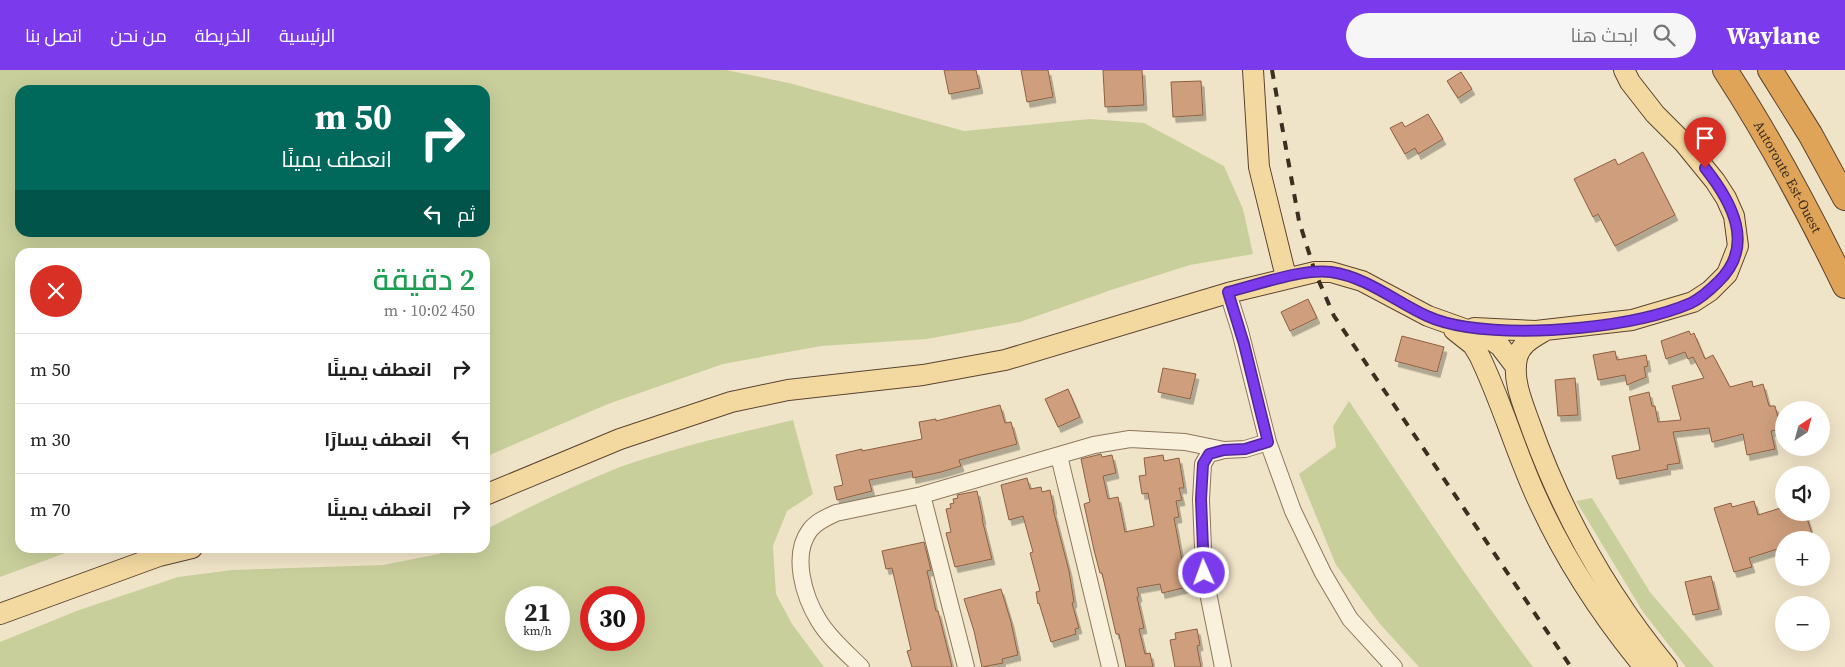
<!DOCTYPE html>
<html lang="ar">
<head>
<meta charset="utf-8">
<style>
	body { margin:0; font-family:"Source Serif 4",Cairo,serif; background:#f6f6f6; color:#222; direction:rtl; height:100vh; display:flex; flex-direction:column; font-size:19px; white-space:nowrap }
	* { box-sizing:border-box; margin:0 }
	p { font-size:16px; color:#767676 }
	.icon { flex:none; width:28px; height:28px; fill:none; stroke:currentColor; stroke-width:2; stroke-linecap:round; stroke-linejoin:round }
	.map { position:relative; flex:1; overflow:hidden; direction:ltr }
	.side { position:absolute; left:15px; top:178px; width:475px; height:305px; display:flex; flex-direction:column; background:#fff; border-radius:15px; box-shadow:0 5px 20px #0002; direction:rtl }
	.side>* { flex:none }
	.guide { position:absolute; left:15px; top:15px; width:475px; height:152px; border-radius:15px; box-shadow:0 5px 20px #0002; direction:rtl; background:#00695c; color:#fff; overflow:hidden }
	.needle { width:32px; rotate:36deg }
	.controls { position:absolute; left:1775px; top:331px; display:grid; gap:10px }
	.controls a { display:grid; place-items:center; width:55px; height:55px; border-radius:50%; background:#fff; box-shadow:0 5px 20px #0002; font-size:25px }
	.speed { position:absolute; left:505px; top:516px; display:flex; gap:10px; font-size:25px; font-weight:700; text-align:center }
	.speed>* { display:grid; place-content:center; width:65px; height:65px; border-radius:50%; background:#fff; box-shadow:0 5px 20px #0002; line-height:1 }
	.speed small { font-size:12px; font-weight:400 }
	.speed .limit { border:8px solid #d22; background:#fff; color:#111 }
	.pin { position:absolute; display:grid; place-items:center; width:42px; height:42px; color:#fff; margin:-51px -21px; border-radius:50% 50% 50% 0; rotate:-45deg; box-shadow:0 0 5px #0007 }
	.pin .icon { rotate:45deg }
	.me { position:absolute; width:55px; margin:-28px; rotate:358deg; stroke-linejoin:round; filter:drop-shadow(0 0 4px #0008) }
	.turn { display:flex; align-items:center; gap:18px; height:105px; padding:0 15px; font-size:22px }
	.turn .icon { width:65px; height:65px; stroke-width:2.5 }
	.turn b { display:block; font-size:35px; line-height:42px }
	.then { display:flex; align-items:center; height:48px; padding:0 15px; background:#0003; gap:10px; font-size:19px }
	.round { display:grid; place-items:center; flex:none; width:52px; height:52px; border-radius:26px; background:#f6f6f6 }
	.overview { display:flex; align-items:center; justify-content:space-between; height:85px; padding:0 15px }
	h1 { font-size:30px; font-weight:600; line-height:38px; color:#1e9e55 }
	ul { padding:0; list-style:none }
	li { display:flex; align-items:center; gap:15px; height:70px; padding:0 15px; border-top:1px solid #e0e0e0 }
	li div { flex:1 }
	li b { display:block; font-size:19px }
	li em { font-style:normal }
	header { display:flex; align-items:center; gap:30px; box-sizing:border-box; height:70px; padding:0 25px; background:#7c3aed; color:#fff }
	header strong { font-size:24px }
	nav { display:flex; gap:28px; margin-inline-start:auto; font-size:18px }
	.search { width:350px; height:45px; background:#f6f6f6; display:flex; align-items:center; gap:12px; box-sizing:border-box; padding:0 18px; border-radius:28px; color:#767676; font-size:19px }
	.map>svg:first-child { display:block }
	.green { fill:#c9cf9b; fill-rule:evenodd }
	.building { fill:#cf9f7d; stroke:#8d5f41; filter:url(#shadow) }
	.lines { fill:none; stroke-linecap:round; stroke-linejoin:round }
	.minor-casing { stroke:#8d765c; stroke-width:18 }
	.major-casing { stroke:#5b4430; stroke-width:22 }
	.highway-casing { stroke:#5b4430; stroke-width:26 }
	.minor { stroke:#faf1dc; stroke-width:16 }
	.major { stroke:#f3d9a0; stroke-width:20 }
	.highway { stroke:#e0a458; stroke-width:24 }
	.rail { stroke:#3d2e20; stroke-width:4; stroke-dasharray:9 9; stroke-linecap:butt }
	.route-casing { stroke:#51269a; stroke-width:12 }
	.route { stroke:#7c3aed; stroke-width:9 }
	.labels { text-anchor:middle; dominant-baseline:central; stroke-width:5; stroke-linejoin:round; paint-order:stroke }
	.street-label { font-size:14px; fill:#3d2e20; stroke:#f7eed8 }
</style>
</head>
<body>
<header>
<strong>Waylane</strong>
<div class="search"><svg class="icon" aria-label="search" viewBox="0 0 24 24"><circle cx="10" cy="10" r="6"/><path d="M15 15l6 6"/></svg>ابحث هنا</div>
<nav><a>الرئيسية</a><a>الخريطة</a><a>من نحن</a><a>اتصل بنا</a></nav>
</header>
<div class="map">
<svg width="1845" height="597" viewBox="0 0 1845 597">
	<defs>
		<filter id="shadow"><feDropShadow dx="3" dy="5.5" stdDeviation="0" flood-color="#0004"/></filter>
	</defs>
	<rect width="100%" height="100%" fill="#f0e4c8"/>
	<!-- green -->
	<path class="green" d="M0 0H726L789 13 964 61 1090 49 1144 53 1224 96 1243 139 1253 184 1190 195 1114 219 1020 252 927 269 821 276 723 294 608 334 485 387V182H20V478H79L0 507ZM20 20H485V162H20Z
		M1349 331C1409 421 1468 511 1533 597H1419L1380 554 1336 495 1299 404 1336 377 1333 356Z
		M793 350 813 424 787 441 773 476 776 524 792 554 824 597H0V572L79 540 178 507 232 500 383 495 439 484 451 478H485V460C529 437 574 415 620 397 676 377 735 364 793 350ZM516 528H559V570H516ZM591 528H634V570H591Z
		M1592 428 1650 522 1714 597H1686L1643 542 1576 431Z"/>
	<!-- building -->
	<path class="building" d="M944 0H976L980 18 949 24Z
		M1021 0H1048L1053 27 1027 32Z
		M1103 0H1142L1144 35 1105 37Z
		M1461 2 1472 19 1458 28 1447 11Z
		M1201 11 1203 45 1173 47 1171 12Z
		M1428 44 1443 69 1418 84 1415 78 1405 84 1390 58 1402 52 1405 57Z
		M1643 82 1675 145 1615 176 1598 144 1593 147 1574 109 1615 89 1618 95Z
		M1308 229 1317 248 1290 261 1281 242Z
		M1689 261 1691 265 1694 263 1705 289 1713 285 1730 317 1752 311 1753 317 1763 314 1769 336H1775L1781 359 1771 361 1775 379 1747 385 1743 364 1712 372 1709 358 1673 362 1680 393 1667 395 1668 399 1617 409 1612 386 1640 380 1629 327 1649 322 1652 336H1655L1658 352 1681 350 1672 316 1704 308 1693 287 1688 289 1685 282 1666 289 1661 271Z
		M1402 266 1444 277 1437 302 1395 291Z
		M1615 281 1617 290 1646 285 1648 296 1644 297 1646 307 1627 315 1625 305 1598 310 1593 285Z
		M1163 298 1196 304 1190 329 1158 322Z
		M1575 308 1578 345 1558 346 1555 310Z
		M1068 319 1080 347 1058 357 1045 329Z
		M1000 335 1005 353 1011 352 1017 374 959 390 961 396 941 402 913 408 912 401 869 410 872 421 837 430 834 417 843 415 836 385 862 379V381L922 369 919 352 936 349V351Z
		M1101 384 1102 387 1112 385 1116 403 1103 406 1108 429 1118 427 1125 462 1154 456 1148 423 1142 424 1139 406 1146 405 1144 388 1163 385 1164 391 1179 388 1184 418H1179L1182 430 1176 431 1179 447 1174 448 1187 517 1162 523 1160 514 1137 518 1139 526 1137 527 1144 558 1139 559 1145 584 1150 583 1153 597H1126L1119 564H1116L1102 503H1100L1094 480 1084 434 1090 432 1081 389Z
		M1027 408 1030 419 1041 417 1042 422 1050 420 1054 439H1053L1069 501 1074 532 1072 533 1079 558 1075 559 1076 564 1051 572 1039 533 1038 534 1036 522 1040 521 1030 483 1033 482 1023 446 1009 450 1001 415Z
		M977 421 983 449H982L992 489 955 497 946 463 951 462 946 439 951 438 950 434 954 433 953 429 958 428 957 425Z
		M1754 431 1758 445 1784 437V442H1805L1813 467 1805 470H1784V477L1749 488 1752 497 1734 502 1714 438 1731 433 1732 437Z
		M924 472 931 500 927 501 936 541H938L952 597H912L907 581 911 580 892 498 886 499 882 481Z
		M1711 506 1719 539 1693 545 1685 512Z
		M1001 519 1011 552 1018 585 1002 589 1003 593 982 597 974 561 964 529Z
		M1197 559 1200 575 1197 576 1201 597H1175L1170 570 1176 569 1175 563Z"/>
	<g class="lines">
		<!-- minor casing -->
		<g class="minor-casing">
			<path id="minor" d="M1228 223 1240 261 1268 372 1293 441 1323 503 1350 549 1394 597
				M1059 386 1110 597
				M922 425 966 597
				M861 597C847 583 830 569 819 551 804 527 791 485 810 460 816 452 827 447 836 443L922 425 1094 375 1130 369 1185 372 1224 380
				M1223 597 1204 503 1201 429 1203 394 1209 384 1224 380 1245 379 1268 372"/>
		</g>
		<!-- major casing -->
		<g class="major-casing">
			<path id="major" d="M1253 0 1259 97 1286 207
				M1474 258 1536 261 1632 250 1693 232 1710 221 1727 204 1738 176 1734 146 1726 128 1715 111 1684 73 1655 44 1630 12 1624 0
				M1454 260 1473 275 1479 285C1501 330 1515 380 1536 426 1564 488 1601 545 1644 597
				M1546 260C1533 268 1521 273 1517 288 1512 310 1523 334 1530 354 1562 444 1607 524 1667 597
				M485 425 620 369 731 332 788 320 923 305 1005 290 1228 223 1315 202H1331L1362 211 1428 246 1487 267 1500 276 1516 297
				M0 544 159 486 192 478"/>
		</g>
		<!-- highway casing -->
		<g class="highway-casing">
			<g id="highway">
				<path id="s1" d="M1725 0C1770 69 1809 142 1845 216"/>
				<path d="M1770 0 1810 64 1845 128"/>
			</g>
		</g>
		<!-- minor -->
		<use href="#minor" class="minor"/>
		<!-- major -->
		<use href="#major" class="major"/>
		<!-- highway -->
		<use href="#highway" class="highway"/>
		<!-- rail -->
		<path class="rail" d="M1272 0 1299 151 1315 202 1334 246 1571 597"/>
	</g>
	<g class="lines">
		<!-- route casing -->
		<g class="route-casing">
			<path id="route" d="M1204 503 1201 429 1203 394 1209 384 1224 380 1245 379 1268 372 1244 274 1228 222C1257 215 1303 198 1331 202 1367 207 1396 232 1427 246 1440 252 1454 255 1467 257 1530 266 1633 258 1691 233 1701 228 1710 220 1718 212 1756 176 1732 132 1705 98"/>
		</g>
		<!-- route -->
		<use href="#route" class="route"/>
	</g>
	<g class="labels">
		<!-- street labels -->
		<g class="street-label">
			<text stroke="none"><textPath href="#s1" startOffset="124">Autoroute Est-Ouest</textPath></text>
		</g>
	</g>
</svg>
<div class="controls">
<a><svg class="needle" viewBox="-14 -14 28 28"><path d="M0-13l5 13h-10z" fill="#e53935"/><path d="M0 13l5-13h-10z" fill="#767676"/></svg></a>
<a><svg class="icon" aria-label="sound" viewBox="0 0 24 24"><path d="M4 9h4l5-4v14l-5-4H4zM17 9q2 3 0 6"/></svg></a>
<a>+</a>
<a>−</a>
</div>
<div class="speed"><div>21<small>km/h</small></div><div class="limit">30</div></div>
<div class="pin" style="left:1705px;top:98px;background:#d93025"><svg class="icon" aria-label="arrive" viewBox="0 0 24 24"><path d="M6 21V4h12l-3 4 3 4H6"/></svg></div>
<svg class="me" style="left:1204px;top:503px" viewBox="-20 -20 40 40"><circle r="17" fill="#7c3aed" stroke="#fff" stroke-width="3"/><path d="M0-11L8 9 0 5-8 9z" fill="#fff"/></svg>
<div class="guide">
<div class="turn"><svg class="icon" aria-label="right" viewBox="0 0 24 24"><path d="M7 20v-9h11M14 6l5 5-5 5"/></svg><div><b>50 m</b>انعطف يمينًا</div></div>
<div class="then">ثم<svg class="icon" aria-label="left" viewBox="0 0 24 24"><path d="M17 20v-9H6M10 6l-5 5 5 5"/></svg></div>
</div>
<section class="side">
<div class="overview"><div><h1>2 دقيقة</h1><p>450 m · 10:02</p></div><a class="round" style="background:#d93025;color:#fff"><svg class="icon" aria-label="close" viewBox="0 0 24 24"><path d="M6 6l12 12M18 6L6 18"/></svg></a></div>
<ul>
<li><svg class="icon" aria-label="right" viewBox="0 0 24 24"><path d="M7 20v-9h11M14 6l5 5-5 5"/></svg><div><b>انعطف يمينًا</b></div><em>50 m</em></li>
<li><svg class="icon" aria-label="left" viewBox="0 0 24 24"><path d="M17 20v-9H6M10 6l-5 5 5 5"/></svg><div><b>انعطف يسارًا</b></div><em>30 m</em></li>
<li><svg class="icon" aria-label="right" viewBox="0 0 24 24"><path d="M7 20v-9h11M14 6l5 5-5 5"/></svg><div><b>انعطف يمينًا</b></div><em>70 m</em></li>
</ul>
</section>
</div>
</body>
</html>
